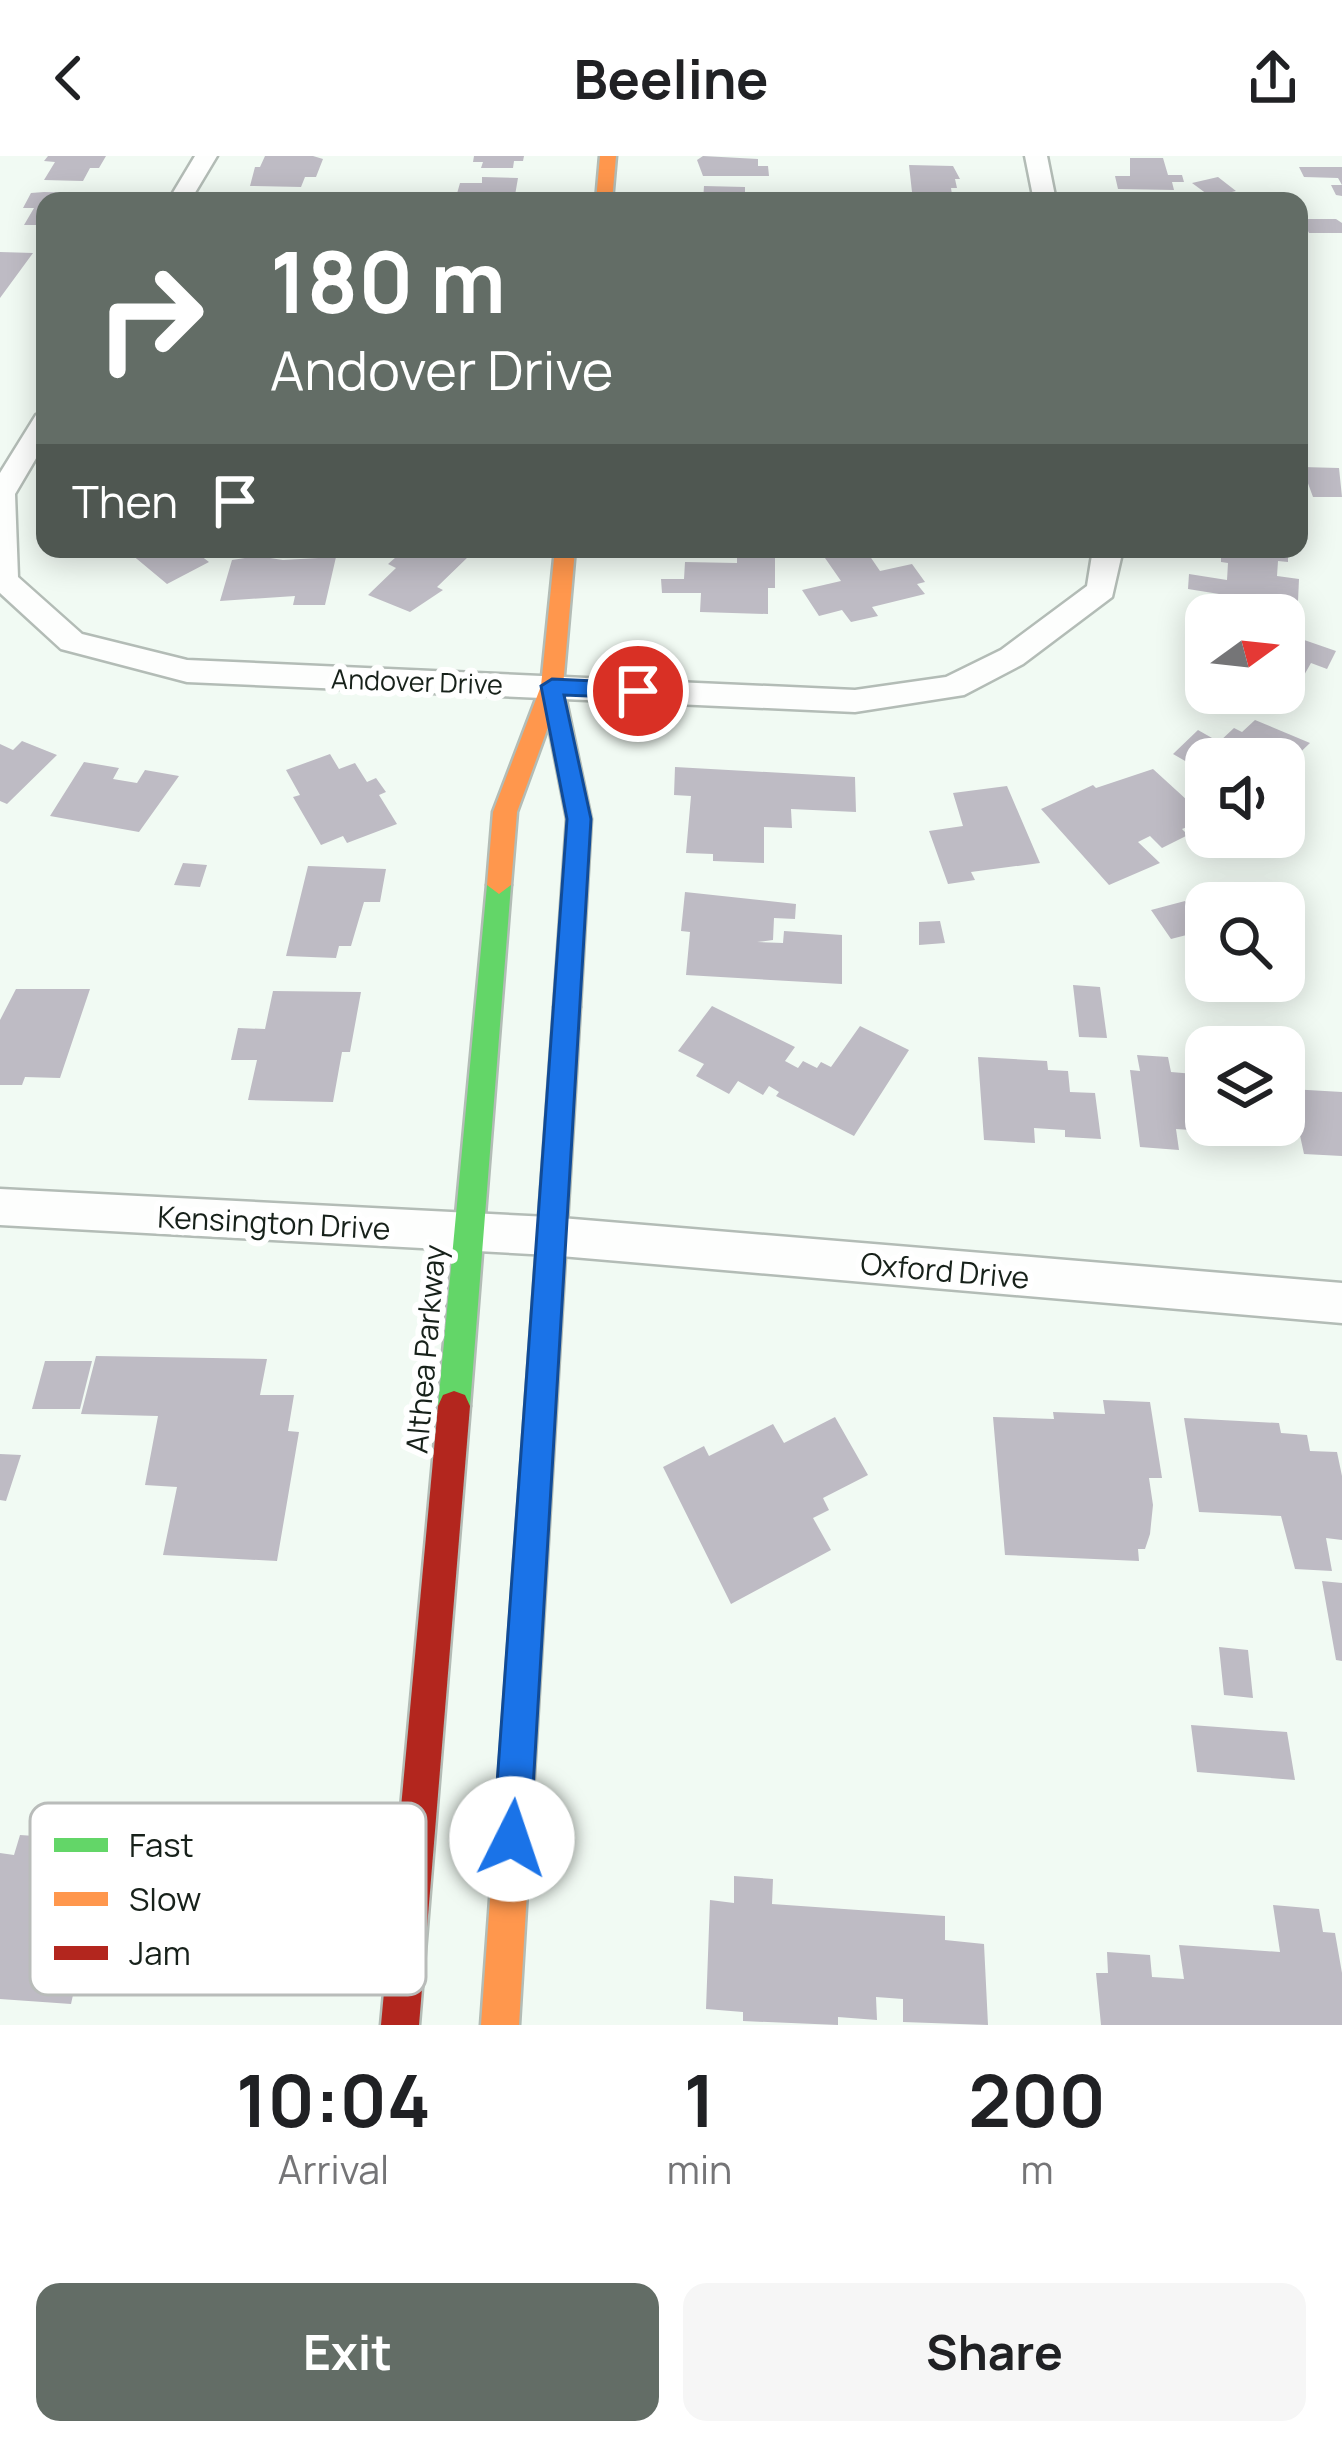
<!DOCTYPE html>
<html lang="en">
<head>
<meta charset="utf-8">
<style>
	body { margin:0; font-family:Manrope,sans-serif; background:#f6f6f6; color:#202124; height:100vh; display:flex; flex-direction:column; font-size:45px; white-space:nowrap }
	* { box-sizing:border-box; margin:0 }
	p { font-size:39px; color:#757577 }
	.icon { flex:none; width:66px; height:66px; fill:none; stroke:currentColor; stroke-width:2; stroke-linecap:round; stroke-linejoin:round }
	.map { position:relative; height:1869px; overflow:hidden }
	.details { display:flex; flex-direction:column; background:#fff; flex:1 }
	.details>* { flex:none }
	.guide { position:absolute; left:36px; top:36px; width:1272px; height:366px; border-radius:24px; box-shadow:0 6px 30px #0003; background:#636d66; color:#fff; overflow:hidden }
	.needle { width:78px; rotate:75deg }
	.fabs { position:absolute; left:1185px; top:438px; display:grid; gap:24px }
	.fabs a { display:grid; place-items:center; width:120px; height:120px; border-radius:24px; background:#fff; box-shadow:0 6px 30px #0003; font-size:60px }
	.pin { position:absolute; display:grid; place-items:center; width:102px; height:102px; color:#fff; margin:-51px; border:6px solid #fff; border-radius:50%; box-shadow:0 3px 12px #0007 }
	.me { position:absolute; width:132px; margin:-66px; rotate:4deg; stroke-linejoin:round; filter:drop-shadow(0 0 9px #0008) }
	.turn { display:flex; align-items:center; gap:42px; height:252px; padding:0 36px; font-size:54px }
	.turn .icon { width:156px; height:156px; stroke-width:2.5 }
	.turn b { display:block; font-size:84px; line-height:102px }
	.then { display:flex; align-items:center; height:114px; padding:0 36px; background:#0003; gap:24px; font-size:45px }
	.eta { display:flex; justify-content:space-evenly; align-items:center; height:204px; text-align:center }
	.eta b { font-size:72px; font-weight:700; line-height:84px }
	.button { display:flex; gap:24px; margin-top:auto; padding:24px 36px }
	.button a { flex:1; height:138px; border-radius:24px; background:#636d66; color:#fff; font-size:48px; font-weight:700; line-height:138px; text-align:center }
	.button a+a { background:#f6f6f6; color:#202124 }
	header { display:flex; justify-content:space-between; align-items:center; height:156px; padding:0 36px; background:#fff; font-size:54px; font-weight:700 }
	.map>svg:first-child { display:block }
	.building { fill:#bebbc4 }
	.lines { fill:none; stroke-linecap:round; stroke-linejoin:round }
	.street-casing { stroke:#b3bcb6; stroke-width:5 }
	.fast-casing { stroke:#b3bcb6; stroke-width:5 }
	.slow-casing { stroke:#b3bcb6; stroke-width:5 }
	.jam-casing { stroke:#b3bcb6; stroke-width:5 }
	.street { fill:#fdfefd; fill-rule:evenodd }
	.fast { fill:#63d668; fill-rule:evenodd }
	.slow { fill:#ff974d; fill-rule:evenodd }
	.jam { fill:#b3261e; fill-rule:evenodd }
	.route { fill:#1a73e8; stroke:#114b97; stroke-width:3 }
	.labels { text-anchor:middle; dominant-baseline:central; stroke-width:12; stroke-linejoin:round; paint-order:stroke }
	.far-street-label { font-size:27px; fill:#17211a; stroke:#fff }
	.street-label { font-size:30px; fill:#17211a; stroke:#fff }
	.key { fill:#fff; stroke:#b9bcba; stroke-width:3 }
	.key-label { font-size:33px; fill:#17211a }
</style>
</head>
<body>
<header><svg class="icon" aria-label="back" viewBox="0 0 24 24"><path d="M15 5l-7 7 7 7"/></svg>Beeline<svg class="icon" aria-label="share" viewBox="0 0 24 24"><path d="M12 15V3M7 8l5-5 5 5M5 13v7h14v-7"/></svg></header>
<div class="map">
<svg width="1342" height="1869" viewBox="0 0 1342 1869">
	<rect width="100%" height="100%" fill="#f1faf3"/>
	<!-- building -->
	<path class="building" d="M48 0H106L99 12H90L83 25 44 24 55 6 44 5Z
		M265 0H313L323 3 316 21H305L301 31 250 30 255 11H260Z
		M474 0H524L523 5H514L513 12H481L483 6H473Z
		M703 0 758 3V10H768L769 20H703L697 4Z
		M1130 2H1163L1168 19H1182L1184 26H1172L1174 34 1118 33 1115 20H1130Z
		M909 9 953 10 960 23H955L957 32H951L953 45H913Z
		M1299 11H1342V40L1336 39 1331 29H1342L1338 22 1304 21Z
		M482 21 518 22 514 45 456 41 460 27H482Z
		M1218 21 1236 35 1211 41 1192 27Z
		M704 30 745 31V45H703Z
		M31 37 44 36 80 37 76 45H45V69H24L34 52H23Z
		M1302 63H1336L1342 67V77H1309Z
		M0 96 33 97 0 142Z
		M1302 311 1339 312 1342 341H1313Z
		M125 393H192L209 406 167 428Z
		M418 393H463L458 398 468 401 437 431 443 434 410 456 368 439 396 412 388 408 403 395 412 398Z
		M865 393 880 415 912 408 925 426 917 428 925 438 872 451 878 460 851 466 842 454 819 460 802 434 841 425 825 402Z
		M1230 393 1288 395V406L1278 405 1277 420 1299 423 1298 445 1275 441V447L1188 433 1189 418 1227 424 1228 407 1221 406V396L1230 398Z
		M737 398 775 399V432H768V458L700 456 701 437H662L661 423H684L685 406 737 407Z
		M257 400 283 404 336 401 325 449H293L295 440 220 445 232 404Z
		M1284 477 1336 495 1327 513 1311 507 1303 521 1284 514Z
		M1255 564 1310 587 1284 612V603H1206V617L1173 598 1198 574 1219 586 1234 572 1242 576Z
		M22 585 57 599 7 648 0 645V588L13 594Z
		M330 598 339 613 355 607 367 626 376 622 386 636 379 639 397 668 347 687 343 680 321 689 293 641 300 639 286 614Z
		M84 606 119 612 113 623 137 627 145 614 179 620 139 676 50 660Z
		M675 611 855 621 856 656 791 653 792 672 764 671V707L713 705V698L686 697 691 640 674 639Z
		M1153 613 1199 655 1192 659 1200 666 1182 673 1188 679 1162 692 1150 680 1138 686 1160 707 1109 729 1041 653 1093 629 1096 632Z
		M1007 630 1040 707 971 716 975 724 948 728 929 675 963 670 953 637Z
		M183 707 207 709 200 731 174 729Z
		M308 710 386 713 380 746H364L351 790H339L336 802 286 800Z
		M685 736 796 748 795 763 774 762 773 784 757 786 783 787 784 775 842 779V828L686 819 690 776 681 775Z
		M1185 745 1206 774 1171 783 1151 754Z
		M940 765 945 787 919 789V766Z
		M1073 829 1100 831 1107 882 1079 881Z
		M16 833H90L60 922 25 921 22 929H0V864Z
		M273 835 361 836 350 896H342L333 946 248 944 257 904H231L238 872 265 873Z
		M712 850 795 891 785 905 798 912 803 905 817 912 821 906 831 911 860 870 909 894 854 980 776 940 779 936 769 930 763 939 738 925 729 938 696 920 704 908 678 895Z
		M1137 899 1168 901 1171 916 1206 919V969H1263L1265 979 1176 973 1179 994 1140 991 1130 914 1140 915Z
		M978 901 1047 905 1048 914 1068 915 1070 936 1095 937 1101 983 1065 981V974L1034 972 1035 987 984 984Z
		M1290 933 1342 936V1000L1304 998Z
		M96 1200 267 1203 260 1239H294L288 1275 299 1276 277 1405 163 1399 177 1331 145 1329 158 1260 81 1258Z
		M45 1205H92L80 1253H32Z
		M1103 1244 1150 1246 1162 1322H1149L1153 1349 1150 1378 1145 1393H1138L1139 1405 1005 1399 993 1261 1054 1263 1053 1256 1105 1258Z
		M835 1261 868 1319 823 1342 829 1354 813 1362 831 1394 731 1448 663 1311 704 1290 709 1300 773 1268 784 1287Z
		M1184 1262 1279 1267 1281 1277 1307 1279 1310 1295 1337 1296 1342 1320V1384L1326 1382 1332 1415 1295 1413 1281 1360 1199 1356Z
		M0 1298 21 1299 6 1345 0 1344Z
		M1322 1425 1342 1427V1505L1336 1504Z
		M1219 1491 1248 1494 1253 1542 1224 1539Z
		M1191 1569 1287 1576 1295 1624 1197 1616Z
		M161 1648 231 1652 200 1801 127 1797 131 1783 111 1782 98 1831 75 1830 71 1848 0 1843V1697L14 1699 20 1679 152 1688Z
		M734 1720 773 1723 772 1748 945 1760V1784L984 1788 988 1869 903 1866V1843L876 1841 877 1864 838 1861V1869L743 1865V1856L706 1853 710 1744 734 1747Z
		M1273 1749 1319 1753 1323 1776 1335 1777 1342 1817V1869H1101L1096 1817H1108L1107 1796 1150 1799 1152 1821 1184 1823 1179 1789 1280 1796Z"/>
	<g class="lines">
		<!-- street casing -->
		<g class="street-casing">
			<path id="street" d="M195 0H217L190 45H168Z
				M1025 0H1047L1056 45H1034Z
				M45 257V287L15 338 18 421 82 478 187 504 855 534 946 521 1001 494 1087 430 1093 393H1123L1112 441 1023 508 964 539 855 556 187 526 61 493 0 437V317L36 259Z
				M0 1033 549 1061 1342 1127V1167L549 1099 0 1069Z"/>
		</g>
		<!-- fast casing -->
		<g class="fast-casing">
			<path id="fast" d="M552 523 563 530 591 663 580 851 567 861 554 851 567 663 541 530Z
				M499 720 511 729 470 1250 465 1261 454 1265 443 1261 438 1250 487 729Z"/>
		</g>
		<!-- slow casing -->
		<g class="slow-casing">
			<path id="slow" d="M600 0H616L612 45H596Z
				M555 393H575L563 530 517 656 511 729 499 738 487 729 493 656 541 530Z
				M567 841 580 851 519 1869H481L554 851Z"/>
		</g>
		<!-- jam casing -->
		<g class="jam-casing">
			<path id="jam" d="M454 1235 465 1239 470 1250 419 1869H381L438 1250 443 1239Z"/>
		</g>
		<!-- street -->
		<use href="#street" class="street"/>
		<!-- fast -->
		<use href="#fast" class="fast"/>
		<!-- slow -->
		<use href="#slow" class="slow"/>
		<!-- jam -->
		<use href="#jam" class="jam"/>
	</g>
	<!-- route -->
	<path class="route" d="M552 523 638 527 649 535 638 542 564 539 591 663 530 1683 525 1696 512 1702 498 1696 493 1683 567 663 541 530Z"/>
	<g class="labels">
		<!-- far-street labels -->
		<g class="far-street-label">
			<text transform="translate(417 525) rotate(2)">Andover Drive</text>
		</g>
		<!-- street labels -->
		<g class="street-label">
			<text transform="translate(274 1066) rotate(3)">Kensington Drive</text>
			<text transform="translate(945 1114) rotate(5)">Oxford Drive</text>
			<text transform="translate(425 1193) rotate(-85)">Althea Parkway</text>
		</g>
	</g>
	<!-- legend -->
	<rect x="30" y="1647" width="396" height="192" rx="18" class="key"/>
	<rect x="54" y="1682" width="54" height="14" fill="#63d668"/>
	<rect x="54" y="1736" width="54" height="14" fill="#ff974d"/>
	<rect x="54" y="1790" width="54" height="14" fill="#b3261e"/>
	<g class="key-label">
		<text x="129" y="1701">Fast</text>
		<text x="129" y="1755">Slow</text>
		<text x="129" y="1809">Jam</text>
	</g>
</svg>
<div class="fabs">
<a><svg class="needle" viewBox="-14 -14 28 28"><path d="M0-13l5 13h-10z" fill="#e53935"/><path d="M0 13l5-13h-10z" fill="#757577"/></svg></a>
<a><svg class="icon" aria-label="sound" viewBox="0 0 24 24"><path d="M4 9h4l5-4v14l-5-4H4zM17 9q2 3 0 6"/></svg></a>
<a><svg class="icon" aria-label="search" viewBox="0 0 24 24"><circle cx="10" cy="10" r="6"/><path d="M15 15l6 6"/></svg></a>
<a><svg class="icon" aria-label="layers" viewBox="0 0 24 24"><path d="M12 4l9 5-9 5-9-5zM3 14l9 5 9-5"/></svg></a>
</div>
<div class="pin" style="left:638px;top:535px;background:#d93025"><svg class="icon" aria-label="arrive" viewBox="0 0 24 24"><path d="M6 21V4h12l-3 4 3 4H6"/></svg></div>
<svg class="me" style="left:512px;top:1683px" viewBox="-20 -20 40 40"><circle r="19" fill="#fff"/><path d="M0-13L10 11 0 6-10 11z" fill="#1a73e8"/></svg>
<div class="guide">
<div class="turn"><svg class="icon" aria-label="right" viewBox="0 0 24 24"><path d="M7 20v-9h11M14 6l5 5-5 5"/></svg><div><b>180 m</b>Andover Drive</div></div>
<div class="then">Then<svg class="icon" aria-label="arrive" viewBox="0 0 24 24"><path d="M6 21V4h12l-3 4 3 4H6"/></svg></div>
</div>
</div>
<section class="details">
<div class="eta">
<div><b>10:04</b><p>Arrival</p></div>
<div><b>1</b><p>min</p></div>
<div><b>200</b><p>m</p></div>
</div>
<div class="button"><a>Exit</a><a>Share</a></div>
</section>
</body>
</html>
